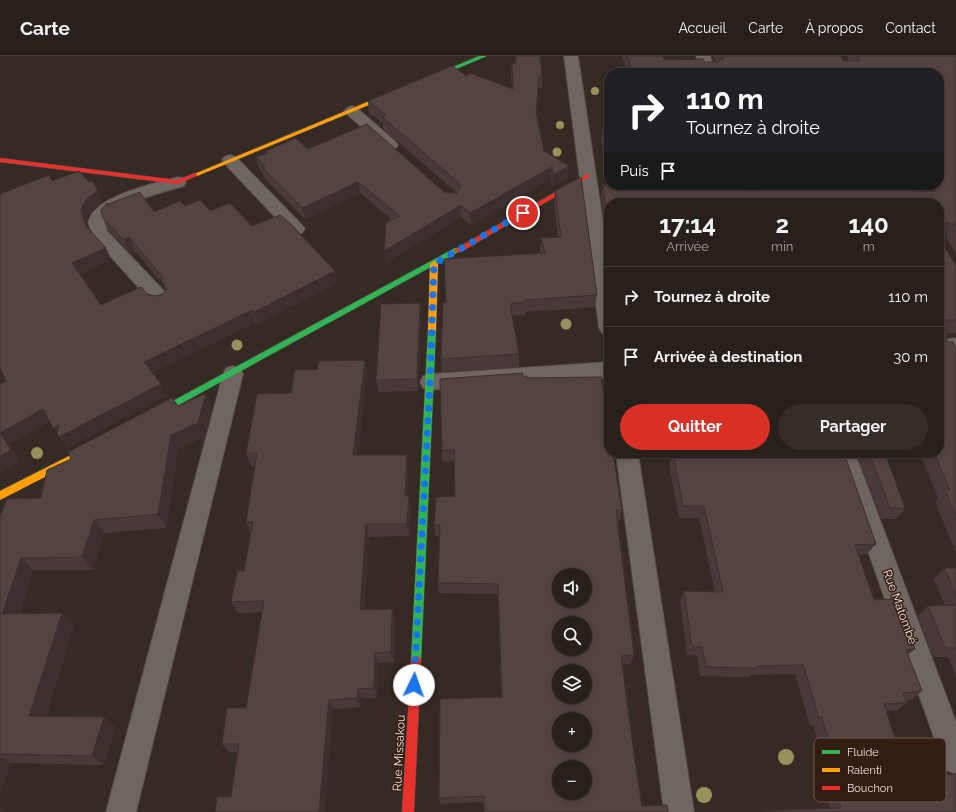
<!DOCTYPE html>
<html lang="fr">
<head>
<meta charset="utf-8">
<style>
	body { margin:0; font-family:Raleway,sans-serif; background:#342d28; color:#f1f3f6; height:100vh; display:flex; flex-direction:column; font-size:15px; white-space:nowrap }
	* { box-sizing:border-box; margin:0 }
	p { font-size:13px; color:#a5a3a3 }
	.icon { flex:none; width:22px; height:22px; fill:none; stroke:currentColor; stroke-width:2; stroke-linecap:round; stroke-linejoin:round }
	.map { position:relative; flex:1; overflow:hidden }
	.drawer { position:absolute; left:604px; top:142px; width:340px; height:260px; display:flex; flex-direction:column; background:#28201b; border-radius:16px; box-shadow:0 2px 6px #0003,0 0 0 1px #443e3a }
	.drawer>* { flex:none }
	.hud { position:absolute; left:604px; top:12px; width:340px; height:122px; border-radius:16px; box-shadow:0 2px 6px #0003,0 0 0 1px #443e3a; background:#202124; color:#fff; overflow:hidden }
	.controls { position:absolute; left:552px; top:512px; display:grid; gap:8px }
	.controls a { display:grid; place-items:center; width:40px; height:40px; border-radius:50%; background:#28201b; box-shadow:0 2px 6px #0003,0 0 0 1px #443e3a; font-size:20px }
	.pin { position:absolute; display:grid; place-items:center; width:34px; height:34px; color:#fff; margin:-17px; border:2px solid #fff; border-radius:50%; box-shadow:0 1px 4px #0007 }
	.me { position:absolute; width:44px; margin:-22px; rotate:3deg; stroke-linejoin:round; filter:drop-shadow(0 0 3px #0008) }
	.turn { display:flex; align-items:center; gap:14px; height:84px; padding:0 16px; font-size:18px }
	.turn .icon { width:52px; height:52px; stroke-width:2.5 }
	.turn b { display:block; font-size:28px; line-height:34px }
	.then { display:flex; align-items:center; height:38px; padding:0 16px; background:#0003; gap:8px; font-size:15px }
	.eta { display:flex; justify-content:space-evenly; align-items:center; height:68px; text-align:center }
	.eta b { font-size:24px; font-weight:700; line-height:28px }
	.cta { display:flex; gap:8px; margin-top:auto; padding:8px 16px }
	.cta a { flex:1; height:46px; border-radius:24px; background:#d93025; color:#fff; font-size:16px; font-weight:700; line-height:46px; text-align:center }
	.cta a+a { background:#342d28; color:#f1f3f6 }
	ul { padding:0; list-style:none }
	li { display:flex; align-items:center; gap:12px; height:60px; padding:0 16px; border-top:1px solid #443e3a }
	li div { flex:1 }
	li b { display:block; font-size:15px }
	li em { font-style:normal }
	header { display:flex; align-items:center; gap:24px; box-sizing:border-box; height:56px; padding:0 20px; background:#28201b; border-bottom:1px solid #443e3a }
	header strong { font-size:19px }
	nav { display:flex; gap:22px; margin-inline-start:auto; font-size:14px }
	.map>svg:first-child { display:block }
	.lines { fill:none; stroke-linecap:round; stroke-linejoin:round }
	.street-casing { stroke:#534843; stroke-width:2 }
	.fast-casing { stroke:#534843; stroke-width:1 }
	.slow-casing { stroke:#534843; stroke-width:1 }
	.jam-casing { stroke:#534843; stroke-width:1 }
	.street { fill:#706661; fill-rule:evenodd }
	.fast { fill:#30b455; fill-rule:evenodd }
	.slow { fill:#ff9f0a; fill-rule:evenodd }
	.jam { fill:#e5322d; fill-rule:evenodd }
	.tree { fill:#97925c }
	.wall { fill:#493a39 }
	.shaded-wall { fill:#3c2f2e }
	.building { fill:#554342; stroke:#3c2f2e; fill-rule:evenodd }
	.route { stroke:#1a73e8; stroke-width:7; stroke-dasharray:0 12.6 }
	.labels { text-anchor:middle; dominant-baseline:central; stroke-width:3; stroke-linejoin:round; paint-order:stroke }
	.street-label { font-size:12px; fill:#efe0da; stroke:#331d13 }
	.key { fill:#331d13; stroke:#6b584f; stroke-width:1 }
	.key-label { font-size:11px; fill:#efe0da }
</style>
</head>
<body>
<header>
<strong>Carte</strong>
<nav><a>Accueil</a><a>Carte</a><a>À propos</a><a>Contact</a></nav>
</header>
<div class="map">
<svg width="956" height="756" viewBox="0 0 956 756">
	<rect width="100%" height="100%" fill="#362a24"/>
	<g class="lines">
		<!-- street casing -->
		<g class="street-casing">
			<path id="street" d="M564 0H578L609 206V279L602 277 599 272Z
				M696 0H710L716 17H702Z
				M352 50 357 52 396 86 398 89 396 92H384L347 58 344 55 347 52Z
				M230 99 236 101 302 169 305 173 302 177 296 179 290 177 224 107 222 104 224 101Z
				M178 121 184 122 186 126 184 130C168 135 109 149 105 166L107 175 168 239 171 244 168 249 161 251 154 249 93 181 88 166C94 140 155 127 178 121Z
				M740 129H756L764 147H746Z
				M956 282V296L939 298V284Z
				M609 306V322L430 334 423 332 420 326 423 320 430 318Z
				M233 310 240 312 243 318 136 756H106L223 318 226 312Z
				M616 397H638L694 756H664Z
				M833 397H855L956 666V718L946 714 942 704Z"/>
		</g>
		<!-- fast casing -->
		<g class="fast-casing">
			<path id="fast" d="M479 0H487L430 24 425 23Z
				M455 192H461L462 194 153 363H147L146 361 147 359Z
				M432 271 436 274 421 605 420 609 416 610 412 609 411 605 428 274Z"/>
		</g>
		<!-- slow casing -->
		<g class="slow-casing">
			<path id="slow" d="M396 34 398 35V37L197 120H193L192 119Z
				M434 205 438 208 436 274 432 277 428 274 430 208Z
				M73 398 76 399 78 402 76 405 0 444V435Z"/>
		</g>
		<!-- jam casing -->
		<g class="jam-casing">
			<path id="jam" d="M0 102 177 124 195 117 198 119 178 128 0 106Z
				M587 118 589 119V121L461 196H455L454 194Z
				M416 600 420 601 421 605 414 756H402L411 605 412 601Z"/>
		</g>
		<!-- street -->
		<use href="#street" class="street"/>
		<!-- fast -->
		<use href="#fast" class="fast"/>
		<!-- slow -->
		<use href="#slow" class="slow"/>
		<!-- jam -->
		<use href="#jam" class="jam"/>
	</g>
	<!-- trees -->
	<g class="tree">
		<circle cx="595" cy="35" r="4"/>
		<circle cx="560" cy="69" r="4"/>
		<circle cx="557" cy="96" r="4.5"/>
		<circle cx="566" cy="268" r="5.5"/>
		<circle cx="237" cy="289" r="5.5"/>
		<circle cx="37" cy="397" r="6"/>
		<circle cx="786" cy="701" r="8"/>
		<circle cx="704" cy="739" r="8"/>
	</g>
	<!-- wall -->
	<path class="wall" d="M515 0H540L542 21V32H538L536 57 544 95 568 122 552 131 551 123 471 169 461 161 386 207 384 195 392 164 360 137 305 163 265 123 263 117 259 113 256 101 266 97V95L308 93 444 136 457 137 383 73V67L369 57 368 45 467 20 512 32 511 20 512 8H515Z
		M622 0H663L664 4 705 6H716L713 0H841L843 5H849L847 0H956V198L946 181 945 191 956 210V277H946L947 286 956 293V496L935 446 938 442 920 397H939V147H609V204L601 141 603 128 609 132 601 83 603 70H609V129H747L749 135H760L758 129H912L914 135H921L918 129H939V17H627Z
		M52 125 89 126 103 146 92 156 87 166 89 173 111 204 80 218 101 249 147 238 155 240 163 238 166 235 163 228 134 194 129 196 108 174 103 162 108 148 154 156 185 150 210 155 252 170 335 215 337 227 257 268 255 266 152 317 166 340 67 392 50 365 9 388 20 405 0 416 6 325Z
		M555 135 597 239 595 251 525 256V259L512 260 519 298V311L442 316 441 303 446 247 540 197V195L541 182 558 181 554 148Z
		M420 247 421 260 418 335 378 336 376 324Z
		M367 318 357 399H407L408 412 407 440 411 452 409 480 369 481 364 554 392 553 395 564 394 606 378 607 377 642H361L360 651 333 653 231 741 237 696H229L222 688 246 652 263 556 238 557 231 546 244 515 251 477 246 466 255 410H251L246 397 291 337Z
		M523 321 527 322 622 454 619 465H617L634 599 630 608H622L635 706 642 750 668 756 484 746 440 748 439 742 501 642 498 538 439 537 438 527 440 480H435L434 469 455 440V405L442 406V394Z
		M206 337 212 351 205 381 178 393 166 472 104 477 93 514H33L20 558 74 569 46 660 104 661 115 671 104 709 11 707 0 738V460L41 442 71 403Z
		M673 397 876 488 867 498 859 499 874 544 915 593 908 599 922 635 911 644H906L907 647 896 655H886L907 719 956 756H763L765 755 830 752 823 727 828 724 813 669 810 670 795 618 751 619 750 621 700 620 697 600 687 599 680 545 684 535 715 536 699 462H679L669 408Z
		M856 397H885L905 452 896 463H881Z
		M944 512H956V620L948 601H933L918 560 928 550 945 549 934 523Z"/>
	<!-- shaded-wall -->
	<path class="shaded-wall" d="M569 110 568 122 552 131 553 119Z
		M552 111 551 123 471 169 470 157Z
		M358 126 360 137 305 163 302 152Z
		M98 134 103 146 92 156 87 166 92 182 86 170 81 154 86 144Z
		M461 149V161L386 207 384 195Z
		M129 181 134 194 129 196 124 184Z
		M106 192 111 204 78 219 72 207Z
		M335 215 337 227 257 268 254 256Z
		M420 247 421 260 418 335 417 323Z
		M252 254 255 266 150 318 144 306Z
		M365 304 367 318 356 413 353 399Z
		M161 328 166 340 67 392 59 381 60 380 53 372 59 369Z
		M206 337 212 351 205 381 178 393 166 472 158 458 171 379Z
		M43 353 51 364 9 388 20 405 0 416V377Z
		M407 399 408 412 407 452 405 440Z
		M409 440 411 452 409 480 407 468Z
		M94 464 104 477 93 514 82 501Z
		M366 468 369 481 363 565 360 554Z
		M21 502 33 514 16 570 2 558Z
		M392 553 395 564 394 606 391 596Z
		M62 557 74 569 43 669 29 660Z
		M375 597 378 607 377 642 374 632Z
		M358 633 361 642 360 651 357 642Z
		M329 644 333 653 325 756H319Z
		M104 661 115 671 104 709 92 700Z
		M0 701 11 707 0 738Z
		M0 752 5 754V756H0Z"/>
	<!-- building -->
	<path class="building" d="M516 0H540L542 21H539L536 57 544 95 569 110 553 119 552 111 470 157 461 149 384 195 386 167 400 160 358 126 302 152 262 111 265 110 256 101 268 97 266 95 296 82 308 93 367 68 444 136 457 137 461 131 458 126 382 61 386 59 368 45 452 10 467 20 470 17 513 33 512 8H516Z
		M628 0H663L664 4 703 3 705 6H719L720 3H724L722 0H841L843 5H860L858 0H956V172L954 168 946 166 945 191 956 210V264H944L945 266H942L946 273 947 286H953L956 293V460L945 434H950L934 397H939V147H609V175L603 128 613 134 612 129H747L749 135 770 134 768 129H912L914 135H935V133L933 129H939V17H632Z
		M603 70H609V108Z
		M79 115 89 126 92 125 98 134 86 144 81 154 86 170 106 192 72 207 101 249 141 231 147 238 155 240 163 238 167 233 161 223 163 222 129 181 124 184 103 162 101 154 107 147 108 148 140 136 154 156 180 145 185 150 200 144 210 155 230 147 252 170 280 159 290 167 335 215 254 256 252 254 144 306 161 328 59 381 57 378 59 369 53 372 43 353 0 377 11 394 0 400V328L6 325 0 312V138L49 119 52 125Z
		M581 121 597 239 525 244 526 246 510 248 519 298 441 303 443 247H446L444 203 545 197 541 182 561 181 555 135Z
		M420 247 417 323 376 324 381 248Z
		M365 304 353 399H407L405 440H409L407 468H366L360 554 392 553 391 596 375 597 374 632 358 633 357 642 329 644 319 756H215L217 741H231L239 688H222L227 652H246L264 545 231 546 237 515H244L253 466H246L257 397H246L257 338 291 337 295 314H317L319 305Z
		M523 317V321L527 320V322L601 321 609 373V397H613L622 454H616L634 599 621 600 635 706 642 750 667 749 668 756H484V740L439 742 440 643 502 641 498 528 438 527 440 469H434L436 441 455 440 454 394H442L440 323ZM559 519H585V545H559ZM559 567H585V593H559ZM559 615H585V641H559ZM559 663H585V689H559ZM559 711H585V737H559Z
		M206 337 198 367 171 379 158 458 94 464 82 501 21 502 2 558 62 557 29 660 104 661 92 700 0 698V460L7 443 41 442 47 414 71 403 68 396 172 342 178 350Z
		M673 397H844L876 488 855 489 874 544 893 543 896 551H900L915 593 906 594 922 635 903 637 907 647 884 648 907 719 956 718V756H765V755L841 752 832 721H838L822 661 819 662 803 609 757 610V612L706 611 702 591 692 590 684 535 723 536 704 450H683Z
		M869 397H885L905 452H890Z
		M944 512H956V539Z
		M956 549V592H945L928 550Z"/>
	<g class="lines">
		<!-- route -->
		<path class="route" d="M414 629 430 326 434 208 523 157"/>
	</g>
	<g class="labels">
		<!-- street labels -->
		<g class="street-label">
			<text transform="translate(900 551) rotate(70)">Rue Matombé</text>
			<text transform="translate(399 697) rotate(-87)">Rue Missakou</text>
		</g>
	</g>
	<!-- legend -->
	<rect x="814" y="682" width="132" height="64" rx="6" class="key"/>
	<rect x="822" y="694" width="18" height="4" fill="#30b455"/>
	<rect x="822" y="712" width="18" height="4" fill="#ff9f0a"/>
	<rect x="822" y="730" width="18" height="4" fill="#e5322d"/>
	<g class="key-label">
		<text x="847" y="700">Fluide</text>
		<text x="847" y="718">Ralenti</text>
		<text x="847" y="736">Bouchon</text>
	</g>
</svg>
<div class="controls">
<a><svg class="icon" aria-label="sound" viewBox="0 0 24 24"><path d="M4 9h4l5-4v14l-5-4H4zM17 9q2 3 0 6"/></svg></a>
<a><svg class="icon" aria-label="search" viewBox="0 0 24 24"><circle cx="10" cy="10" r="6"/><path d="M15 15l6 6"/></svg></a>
<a><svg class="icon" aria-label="layers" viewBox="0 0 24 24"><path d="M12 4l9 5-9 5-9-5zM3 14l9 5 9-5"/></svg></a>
<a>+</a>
<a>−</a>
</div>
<div class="pin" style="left:523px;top:157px;background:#d93025"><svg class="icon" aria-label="arrive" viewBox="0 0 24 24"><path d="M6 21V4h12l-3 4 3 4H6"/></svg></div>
<svg class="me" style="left:414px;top:629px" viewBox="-20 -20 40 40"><circle r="19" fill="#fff"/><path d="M0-13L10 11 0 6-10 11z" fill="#1a73e8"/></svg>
<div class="hud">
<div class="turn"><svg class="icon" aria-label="right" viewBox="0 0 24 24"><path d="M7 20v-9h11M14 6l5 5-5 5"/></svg><div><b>110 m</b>Tournez à droite</div></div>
<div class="then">Puis<svg class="icon" aria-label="arrive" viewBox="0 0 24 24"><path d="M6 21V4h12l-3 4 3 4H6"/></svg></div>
</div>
<section class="drawer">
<div class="eta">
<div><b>17:14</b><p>Arrivée</p></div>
<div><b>2</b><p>min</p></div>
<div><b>140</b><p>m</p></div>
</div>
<ul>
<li><svg class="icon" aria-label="right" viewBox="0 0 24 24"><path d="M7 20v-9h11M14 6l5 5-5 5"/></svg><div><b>Tournez à droite</b></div><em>110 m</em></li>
<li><svg class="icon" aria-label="arrive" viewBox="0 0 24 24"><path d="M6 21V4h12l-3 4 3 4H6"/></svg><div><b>Arrivée à destination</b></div><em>30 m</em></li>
</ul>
<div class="cta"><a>Quitter</a><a>Partager</a></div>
</section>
</div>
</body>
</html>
